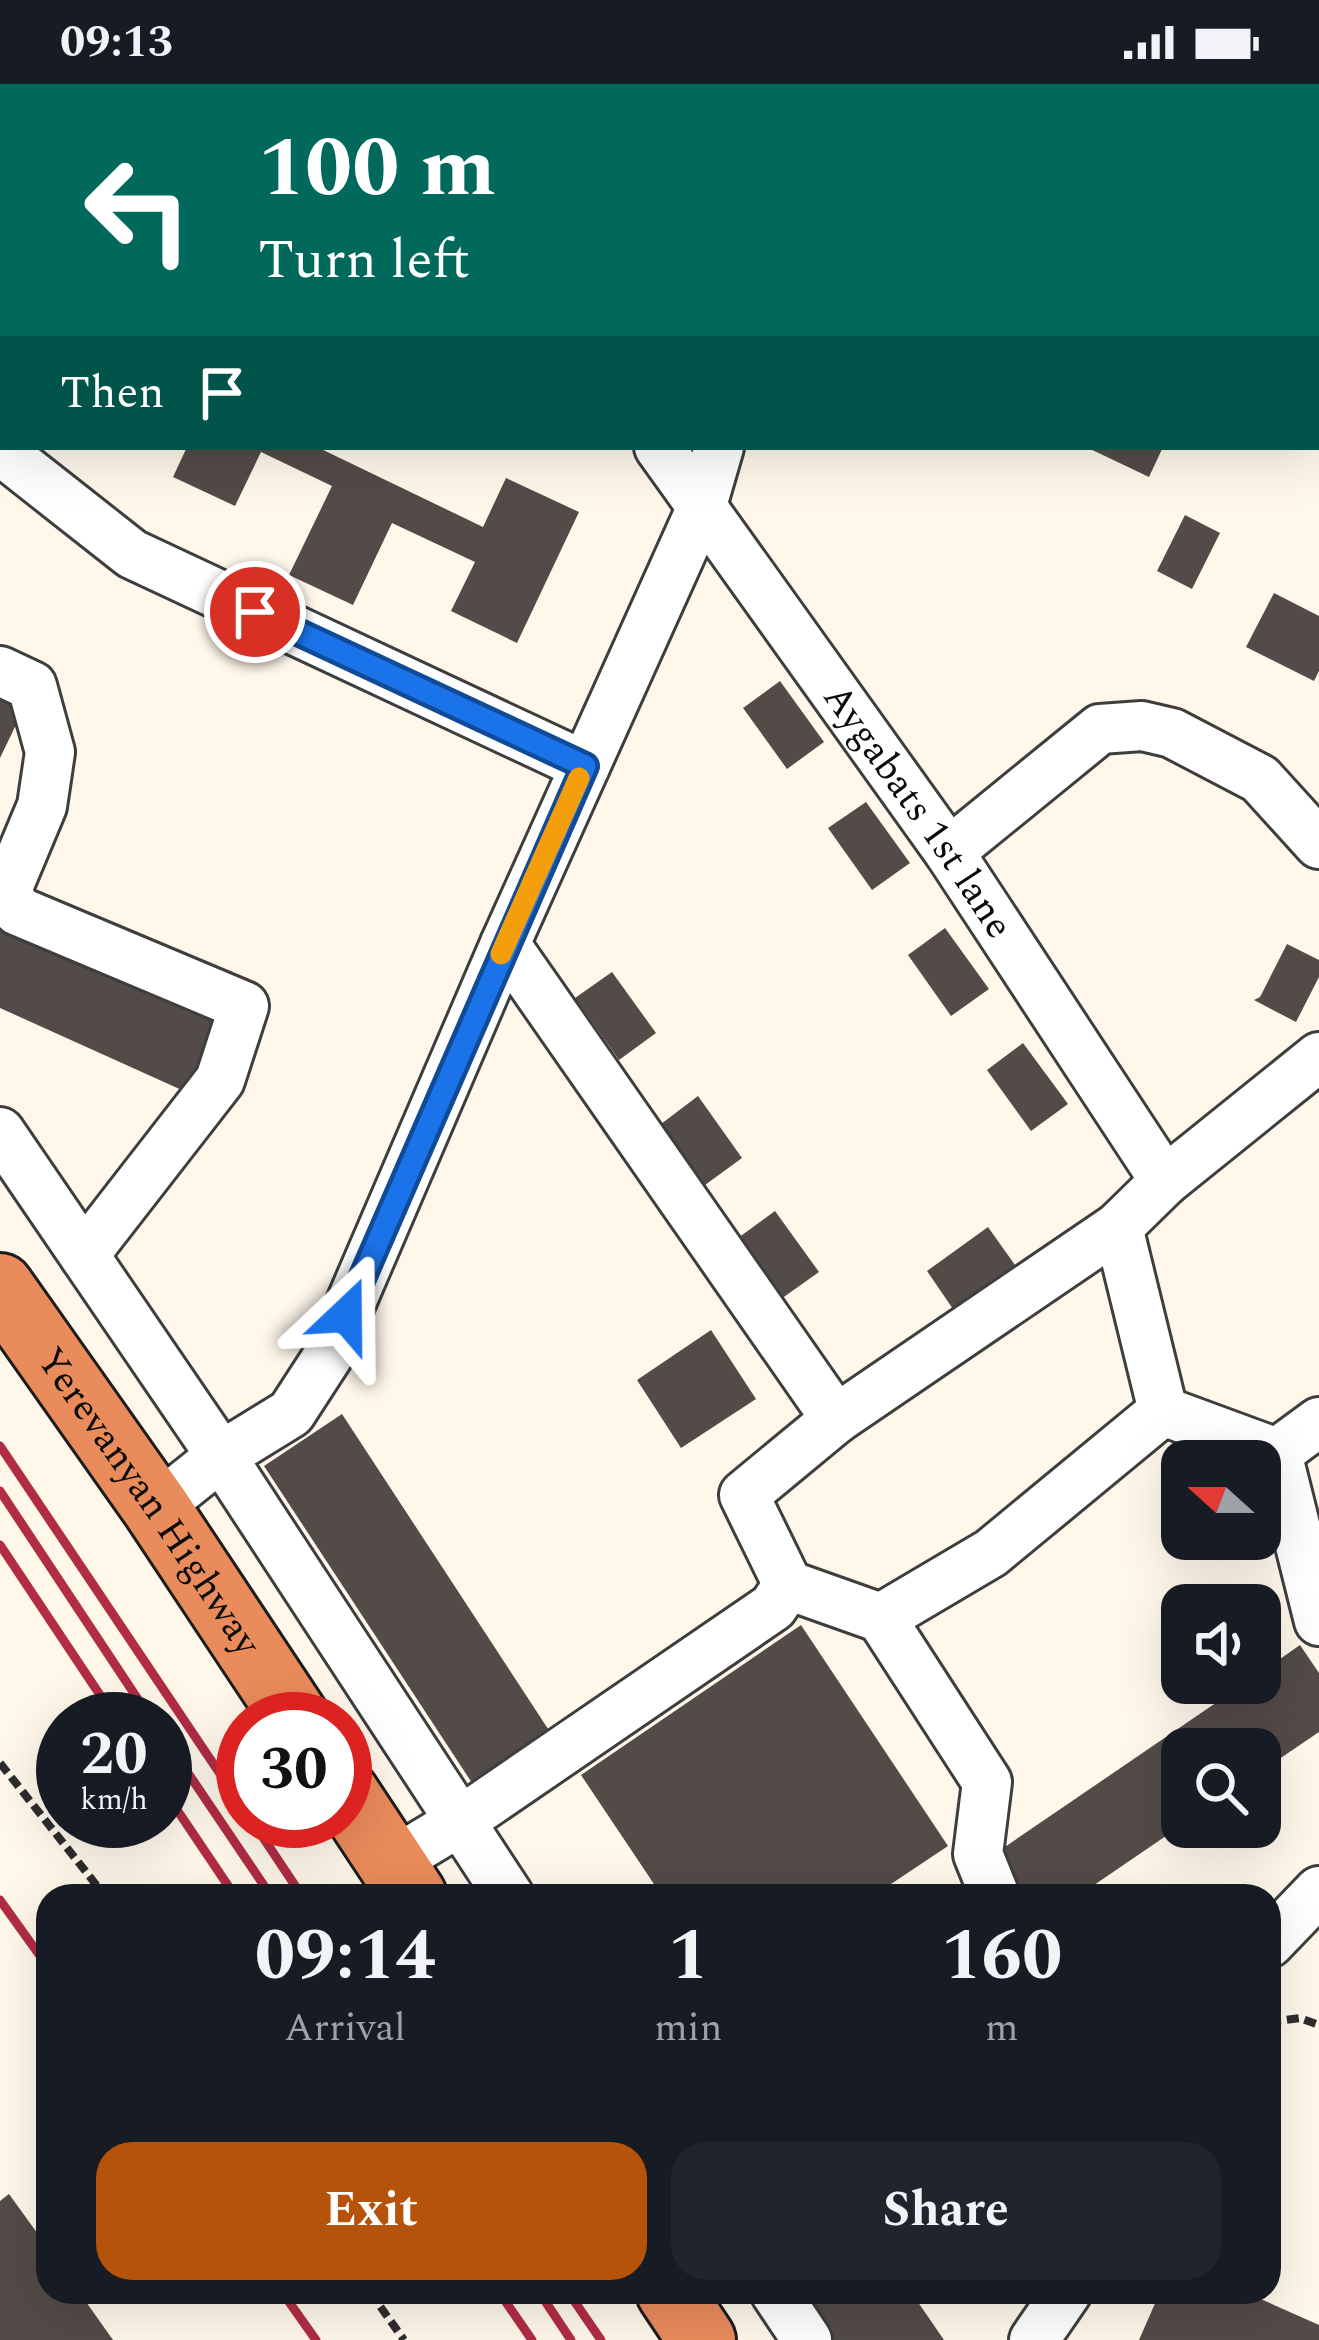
<!DOCTYPE html>
<html lang="en">
<head>
<meta charset="utf-8">
<style>
	body { margin:0; font-family:Spectral,serif; background:#20242c; color:#f1f3f6; height:100vh; display:flex; flex-direction:column; font-size:45px; white-space:nowrap }
	* { box-sizing:border-box; margin:0 }
	p { font-size:39px; color:#9ea1a6 }
	.icon { flex:none; width:66px; height:66px; fill:none; stroke:currentColor; stroke-width:2; stroke-linecap:round; stroke-linejoin:round }
	.map { position:relative; flex:1; overflow:hidden }
	.side { position:absolute; left:36px; top:1800px; width:1245px; height:420px; display:flex; flex-direction:column; background:#171b24; border-radius:36px; box-shadow:0 12px 48px #0002 }
	.side>* { flex:none }
	.top-card { position:absolute; left:0px; top:0px; width:1320px; height:366px; box-shadow:0 12px 48px #0002; background:#00695c; color:#fff; overflow:hidden }
	.needle { width:78px; rotate:291deg }
	.tools { position:absolute; left:1161px; top:1356px; display:grid; gap:24px }
	.tools a { display:grid; place-items:center; width:120px; height:120px; border-radius:24px; background:#171b24; box-shadow:0 12px 48px #0002; font-size:60px }
	.speed { position:absolute; left:36px; top:1608px; display:flex; gap:24px; font-size:60px; font-weight:700; text-align:center }
	.speed>* { display:grid; place-content:center; width:156px; height:156px; border-radius:50%; background:#171b24; box-shadow:0 12px 48px #0002; line-height:1 }
	.speed small { font-size:30px; font-weight:400 }
	.speed .limit { border:18px solid #d22; background:#fff; color:#111 }
	.pin { position:absolute; display:grid; place-items:center; width:102px; height:102px; color:#fff; margin:-51px; border:6px solid #fff; border-radius:50%; box-shadow:0 3px 12px #0007 }
	.me { position:absolute; width:132px; margin:-66px; rotate:23deg; stroke-linejoin:round; filter:drop-shadow(0 0 9px #0008) }
	.turn { display:flex; align-items:center; gap:42px; height:252px; padding:0 60px; font-size:54px }
	.turn .icon { width:156px; height:156px; stroke-width:2.5 }
	.turn b { display:block; font-size:84px; line-height:102px }
	.then { display:flex; align-items:center; height:114px; padding:0 60px; background:#0003; gap:24px; font-size:45px }
	.eta { display:flex; justify-content:space-evenly; align-items:center; height:204px; text-align:center }
	.eta b { font-size:72px; font-weight:700; line-height:84px }
	.action { display:flex; gap:24px; margin-top:auto; padding:24px 60px }
	.action a { flex:1; height:138px; border-radius:36px; background:#b45309; color:#fff; font-size:48px; font-weight:700; line-height:138px; text-align:center }
	.action a+a { background:#20242c; color:#f1f3f6 }
	.status { display:flex; justify-content:space-between; align-items:center; height:84px; padding:0 60px; background:#171b24; direction:ltr }
	.status svg { height:33px; fill:currentColor }
	.map>svg:first-child { display:block }
	.building { fill:#534b48 }
	.lines { fill:none; stroke-linecap:round; stroke-linejoin:round }
	.minor-casing { stroke:#3e3e3e; stroke-width:54 }
	.highway-casing { stroke:#1c1c1c; stroke-width:72 }
	.path { stroke:#2d2d2d; stroke-width:8; stroke-dasharray:12 6; stroke-linecap:butt }
	.minor { stroke:#fff; stroke-width:48 }
	.highway { stroke:#ea8b5c; stroke-width:66 }
	.rail { stroke:#b12d44; stroke-width:9 }
	.route-casing { stroke:#114b97; stroke-width:30 }
	.route { stroke:#1a73e8; stroke-width:21 }
	.slow { stroke:#f59e0b; stroke-width:21 }
	.labels { text-anchor:middle; dominant-baseline:central; stroke-width:12; stroke-linejoin:round; paint-order:stroke }
	.street-label { font-size:39px; fill:#0b0b0b; stroke:#fff }
</style>
</head>
<body>
<div class="status"><b>09:13</b><svg viewBox="0 0 49 12"><path d="M0 12V9h3v3zM5 12V6h3v6zM10 12V3h3v9zM15 12V0h3v12zM26 1h20v11H26zM47 4h2v5h-2z"/></svg></div>
<div class="map">
<svg width="1319" height="2256" viewBox="0 0 1319 2256">
	<rect width="100%" height="100%" fill="#fef7ea"/>
	<!-- building -->
	<path class="building" d="M187 363H317L483 443 506 394 579 428 517 559 451 527 475 478 392 439 353 521 289 491 332 402 261 368 235 422 173 393Z
		M1086 363H1163L1149 393Z
		M1185 431 1220 449 1192 505 1157 487Z
		M1274 509 1319 532V587L1314 597 1246 563Z
		M780 597 824 658 787 685 743 624Z
		M0 610 25 622 0 674Z
		M866 718 910 779 872 806 828 744Z
		M0 835 229 939 195 1012 0 924Z
		M945 844 989 905 951 932 908 871Z
		M1287 860 1319 876V893L1296 938 1254 916 1260 913Z
		M612 888 656 949 619 976 575 914Z
		M1023 959 1068 1020 1031 1047 987 986Z
		M698 1012 742 1074 705 1101 661 1040Z
		M775 1127 819 1188 781 1215 738 1154Z
		M988 1143 1015 1181 953 1225 927 1187Z
		M711 1246 756 1315 681 1364 637 1296Z
		M342 1330 552 1651 474 1702 264 1382Z
		M801 1541 948 1762 873 1812H662L581 1691Z
		M1300 1561 1319 1589V1648L1260 1688V1665H1182V1741L1078 1812H1025L996 1769 1245 1599H1260V1589Z
		M9 2110 48 2164V2208H79L113 2256H0V2117Z
		M802 2208H911L944 2256H834Z
		M1160 2208H1245L1319 2241V2256H1139Z"/>
	<g class="lines">
		<!-- minor casing -->
		<g class="minor-casing">
			<g id="minor">
				<path d="M415 0 416 3"/>
				<path d="M902 0 904 3"/>
				<path d="M1049 3 1054 0"/>
				<path d="M0 81 3 85"/>
				<path id="s1" d="M659 363 949 768 1165 1097"/>
				<path d="M0 366 132 470 585 682"/>
				<path d="M0 587 32 602 50 668 42 722 6 808 18 827 244 922 220 996 84 1171"/>
				<path d="M949 768 1100 645 1142 642 1172 649 1260 695 1319 760"/>
				<path d="M505 860 836 1335"/>
				<path d="M0 1048 221 1372 509 1812"/>
				<path d="M1118 1143 1163 1327"/>
				<path d="M1277 1369 1319 1338"/>
				<path d="M156 1424 221 1372 291 1329 328 1272 505 860 701 425 719 363"/>
				<path d="M788 1501 881 1534 991 1469 1163 1327 1277 1369 1319 1537"/>
				<path d="M881 1534 987 1698 978 1770 995 1812"/>
				<path d="M391 1779 459 1738 773 1523 788 1501 744 1411 836 1335 1118 1143 1165 1097 1319 973"/>
				<path d="M1269 1859 1319 1807"/>
				<path d="M775 2208 807 2256"/>
				<path d="M1034 2256 1067 2208"/>
			</g>
		</g>
		<!-- highway casing -->
		<g class="highway-casing">
			<g id="highway">
				<path id="s2" d="M0 1203 156 1424 296 1635"/>
				<path d="M345 1709 413 1812"/>
				<path d="M670 2208 702 2256"/>
			</g>
		</g>
		<!-- path -->
		<path class="path" d="M0 1679 105 1812
			M1269 1938 1300 1934 1319 1941
			M370 2208 404 2256"/>
		<!-- minor -->
		<use href="#minor" class="minor"/>
		<!-- highway -->
		<use href="#highway" class="highway"/>
		<!-- rail -->
		<path class="rail" d="M0 1362 243 1724
			M0 1407 151 1635
			M0 1461 116 1635
			M165 1655 271 1812
			M165 1708 235 1812
			M252 1737 302 1812
			M0 1816 48 1883
			M282 2208 316 2256
			M499 2208 532 2256
			M539 2208 571 2256
			M568 2208 601 2256"/>
	</g>
	<g class="lines">
		<!-- route casing -->
		<g class="route-casing">
			<path id="route" d="M255 528 585 682 346 1231"/>
		</g>
		<!-- route -->
		<use href="#route" class="route"/>
		<!-- slow -->
		<path class="slow" d="M501 870 579 694"/>
	</g>
	<g class="labels">
		<!-- street labels -->
		<g class="street-label">
			<text stroke="none"><textPath href="#s1" startOffset="447">Aygabats 1st lane</textPath></text>
			<text stroke="none"><textPath href="#s2" startOffset="261">Yerevanyan Highway</textPath></text>
		</g>
	</g>
</svg>
<div class="tools">
<a><svg class="needle" viewBox="-14 -14 28 28"><path d="M0-13l5 13h-10z" fill="#e53935"/><path d="M0 13l5-13h-10z" fill="#9ea1a6"/></svg></a>
<a><svg class="icon" aria-label="sound" viewBox="0 0 24 24"><path d="M4 9h4l5-4v14l-5-4H4zM17 9q2 3 0 6"/></svg></a>
<a><svg class="icon" aria-label="search" viewBox="0 0 24 24"><circle cx="10" cy="10" r="6"/><path d="M15 15l6 6"/></svg></a>
</div>
<div class="speed"><div>20<small>km/h</small></div><div class="limit">30</div></div>
<div class="pin" style="left:255px;top:528px;background:#d93025"><svg class="icon" aria-label="arrive" viewBox="0 0 24 24"><path d="M6 21V4h12l-3 4 3 4H6"/></svg></div>
<svg class="me" style="left:346px;top:1231px" viewBox="-20 -20 40 40"><path d="M0-17L14 15 0 8-14 15z" fill="#1a73e8" stroke="#fff" stroke-width="4"/></svg>
<div class="top-card">
<div class="turn"><svg class="icon" aria-label="left" viewBox="0 0 24 24"><path d="M17 20v-9H6M10 6l-5 5 5 5"/></svg><div><b>100 m</b>Turn left</div></div>
<div class="then">Then<svg class="icon" aria-label="arrive" viewBox="0 0 24 24"><path d="M6 21V4h12l-3 4 3 4H6"/></svg></div>
</div>
<section class="side">
<div class="eta">
<div><b>09:14</b><p>Arrival</p></div>
<div><b>1</b><p>min</p></div>
<div><b>160</b><p>m</p></div>
</div>
<div class="action"><a>Exit</a><a>Share</a></div>
</section>
</div>
</body>
</html>
